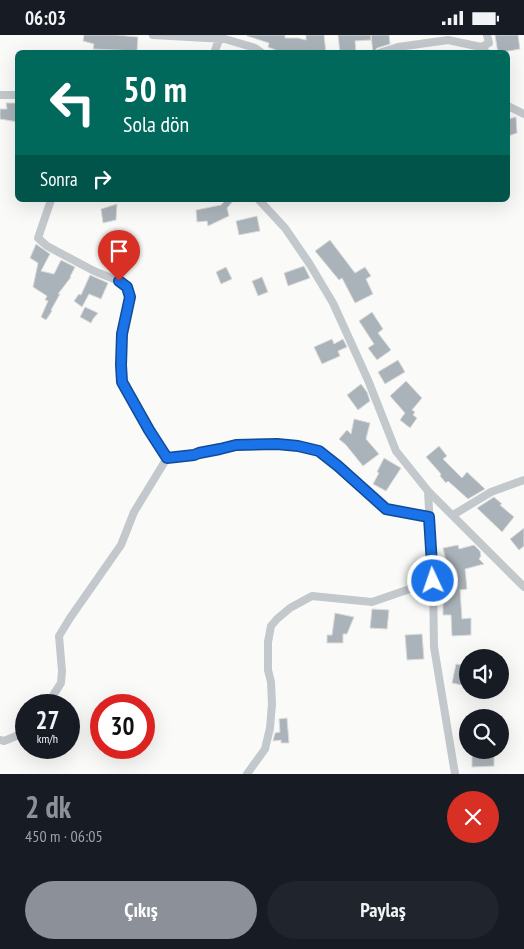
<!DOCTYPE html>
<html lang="tr">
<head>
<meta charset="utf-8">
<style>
	body { margin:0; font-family:"PT Sans Narrow",sans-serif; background:#20242c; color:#f1f3f6; height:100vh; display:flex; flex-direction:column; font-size:19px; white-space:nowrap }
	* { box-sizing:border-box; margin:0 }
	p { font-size:16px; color:#9ea1a6 }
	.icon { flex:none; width:28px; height:28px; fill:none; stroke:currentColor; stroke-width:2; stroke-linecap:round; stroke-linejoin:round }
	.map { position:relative; height:739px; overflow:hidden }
	.details { display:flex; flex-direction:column; background:#171b24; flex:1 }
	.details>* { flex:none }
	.top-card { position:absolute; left:15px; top:15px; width:495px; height:152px; border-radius:8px; box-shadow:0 5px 20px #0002; background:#00695c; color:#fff; overflow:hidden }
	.buttons { position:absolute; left:459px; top:614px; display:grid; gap:10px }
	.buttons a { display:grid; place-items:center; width:50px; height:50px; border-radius:50%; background:#171b24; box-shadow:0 5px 20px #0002; font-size:25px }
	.speed { position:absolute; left:15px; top:659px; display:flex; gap:10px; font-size:25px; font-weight:700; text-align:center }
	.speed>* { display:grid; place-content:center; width:65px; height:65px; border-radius:50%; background:#171b24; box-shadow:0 5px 20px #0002; line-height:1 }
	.speed small { font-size:12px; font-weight:400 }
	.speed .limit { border:8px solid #d22; background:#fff; color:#111 }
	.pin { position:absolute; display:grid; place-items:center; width:42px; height:42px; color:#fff; margin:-51px -21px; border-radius:50% 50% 50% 0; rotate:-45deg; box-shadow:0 0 5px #0007 }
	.pin .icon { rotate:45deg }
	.me { position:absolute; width:55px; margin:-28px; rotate:357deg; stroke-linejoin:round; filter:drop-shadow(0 0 4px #0008) }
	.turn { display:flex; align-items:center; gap:18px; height:105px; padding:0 25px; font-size:22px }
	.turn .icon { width:65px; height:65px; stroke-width:2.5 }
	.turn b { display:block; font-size:35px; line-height:42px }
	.then { display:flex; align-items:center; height:48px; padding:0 25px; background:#0003; gap:10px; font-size:19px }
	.round { display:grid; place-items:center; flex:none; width:52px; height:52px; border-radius:26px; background:#20242c }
	.summary { display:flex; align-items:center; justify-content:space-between; height:85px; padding:0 25px }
	h1 { font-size:30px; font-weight:800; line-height:38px; color:#8c9099 }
	.action { display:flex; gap:10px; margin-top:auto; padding:10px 25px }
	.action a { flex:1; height:58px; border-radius:30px; background:#8c9099; color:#fff; font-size:20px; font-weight:800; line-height:58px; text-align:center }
	.action a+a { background:#20242c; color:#f1f3f6 }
	.status { display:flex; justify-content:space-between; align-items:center; height:35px; padding:0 25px; background:#171b24; direction:ltr }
	.status svg { height:14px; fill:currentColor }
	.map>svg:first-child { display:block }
	.building { fill:#aab3b9; stroke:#dcdcda }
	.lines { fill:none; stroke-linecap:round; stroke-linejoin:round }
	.minor { stroke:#c3c8cc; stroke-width:8 }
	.route-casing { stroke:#114b97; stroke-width:12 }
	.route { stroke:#1a73e8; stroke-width:9 }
</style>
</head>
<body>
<div class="status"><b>06:03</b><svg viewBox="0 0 49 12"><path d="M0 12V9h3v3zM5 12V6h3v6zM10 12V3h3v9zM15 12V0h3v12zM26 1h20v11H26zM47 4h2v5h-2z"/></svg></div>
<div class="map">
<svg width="524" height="739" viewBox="0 0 524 739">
	<rect width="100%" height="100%" fill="#fafaf8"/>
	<!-- building -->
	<path class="building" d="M84 0H116L138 2 137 16 93 14 94 9 83 6Z
		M247 0H285V3H298L306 5V0H324L326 18H283L268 12 269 8 247 1Z
		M338 0H371V5L355 6 356 18H340Z
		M371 0H389L390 9 377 13 373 18Z
		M495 0H518L520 14 498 18Z
		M6 68H18V87L0 84V74H7Z
		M516 82 517 98 508 101V84Z
		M226 165H234L227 173 229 181 208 191 207 186 197 187 196 175 221 170Z
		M117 169 116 185 103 188 101 174Z
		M257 181 260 196 239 200 236 186Z
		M330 205 355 238 365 232 371 241 366 244 373 259 355 268 342 243 339 245 315 216Z
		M36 209 50 219 41 236 54 239 61 225 75 232 70 242H71L58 259H60L51 275 52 276 46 285 41 282 48 266 45 265 47 261 33 252 38 228 30 223Z
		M304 231 310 243 288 251 284 238Z
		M226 232 232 244 221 249 216 237Z
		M90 240 108 248 101 264 89 259 82 272 74 266 79 259 81 260Z
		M262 242 268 257 258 261 252 246Z
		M85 272 98 278 93 284 91 288 80 282Z
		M372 277 383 294 378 298 391 315 377 325 368 313 374 309 359 286Z
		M332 304 334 309 343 304 347 312 338 316 340 321 322 329 314 312Z
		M398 325 405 337 385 349 378 337Z
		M406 346 422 363 412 375 415 377 413 380 417 383 410 393 400 385 405 378 390 361Z
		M361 349 367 357 370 366 358 375 347 360Z
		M354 384 370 388 366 404 379 419 363 431 346 410 339 404 347 395 351 399Z
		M439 411 447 421 443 424 462 443 467 437 485 454 468 464 448 446 446 448 440 441 441 439 426 422Z
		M384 423 401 433 386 456 373 449 379 438 377 437Z
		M494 462 502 469 500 470 514 482 502 497 477 473Z
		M524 493V511L519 515 510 504Z
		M458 510 459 514 474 510 480 516 481 521 479 524 484 529 465 534 467 554 460 555 462 584 471 583V600L452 601 451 580H443V563H448L446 540 449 539 443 513Z
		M372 574 389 575 387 594 370 593Z
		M335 578 354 582 347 599H343V608H327V600H332Z
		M422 599 424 624 407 625 405 600Z
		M456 629 468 631V647H463L462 650 452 648Z
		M287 683 289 708H281V705L273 706 275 698 280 697 279 684Z
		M472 717H494V731L472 732Z"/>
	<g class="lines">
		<!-- minor -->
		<path class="minor" d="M153 0 225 4 255 13 262 18
			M481 12 489 8 487 0
			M214 18 219 5 218 1
			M379 18 398 12 448 5 481 12 487 18
			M0 60H18
			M508 71 524 79
			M51 165 38 203 47 211 94 236 119 246 127 252 130 262 122 299 121 330 122 347 149 395 167 423
			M259 165 285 193 309 228 333 268 368 345 396 416 428 456 524 552
			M167 423 194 420 199 418 220 414 236 410 277 409 298 411 319 416 338 431 386 474 429 482
			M428 456 433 546 434 612 455 739
			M453 480 491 457 524 445
			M47 670 61 648 62 636 59 601 70 583 121 510 134 477 167 423
			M0 705 4 706 26 697
			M247 739 265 714 270 693 272 669 271 647 268 635V607L271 591 277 584 290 573 312 561 372 567 433 546"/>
	</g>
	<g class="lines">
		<!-- route casing -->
		<g class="route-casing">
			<path id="route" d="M119 246 127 252 130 262 122 299 121 330 122 347 149 395 167 423 194 420 199 418 220 414 236 410 277 409 298 411 319 416 338 431 386 474 429 482 433 546"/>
		</g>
		<!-- route -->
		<use href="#route" class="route"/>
	</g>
</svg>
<div class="buttons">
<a><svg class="icon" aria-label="sound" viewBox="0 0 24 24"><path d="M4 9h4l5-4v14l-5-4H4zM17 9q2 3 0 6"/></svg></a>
<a><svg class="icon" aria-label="search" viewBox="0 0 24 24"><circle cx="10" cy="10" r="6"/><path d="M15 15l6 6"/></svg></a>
</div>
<div class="speed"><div>27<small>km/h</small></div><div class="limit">30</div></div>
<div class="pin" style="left:119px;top:246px;background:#d93025"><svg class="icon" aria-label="arrive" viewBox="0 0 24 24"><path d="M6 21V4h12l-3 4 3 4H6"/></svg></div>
<svg class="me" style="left:433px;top:546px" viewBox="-20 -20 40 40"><circle r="17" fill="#1a73e8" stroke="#fff" stroke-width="3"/><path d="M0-11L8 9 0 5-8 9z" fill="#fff"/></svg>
<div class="top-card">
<div class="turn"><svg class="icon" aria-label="left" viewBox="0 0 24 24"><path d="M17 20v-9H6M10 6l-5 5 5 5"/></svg><div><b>50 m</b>Sola dön</div></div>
<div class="then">Sonra<svg class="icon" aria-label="right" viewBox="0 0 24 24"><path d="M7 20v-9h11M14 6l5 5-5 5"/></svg></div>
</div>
</div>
<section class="details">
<div class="summary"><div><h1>2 dk</h1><p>450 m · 06:05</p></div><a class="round" style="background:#d93025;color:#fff"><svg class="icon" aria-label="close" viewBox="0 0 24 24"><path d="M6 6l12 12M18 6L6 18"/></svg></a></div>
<div class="action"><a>Çıkış</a><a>Paylaş</a></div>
</section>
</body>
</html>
